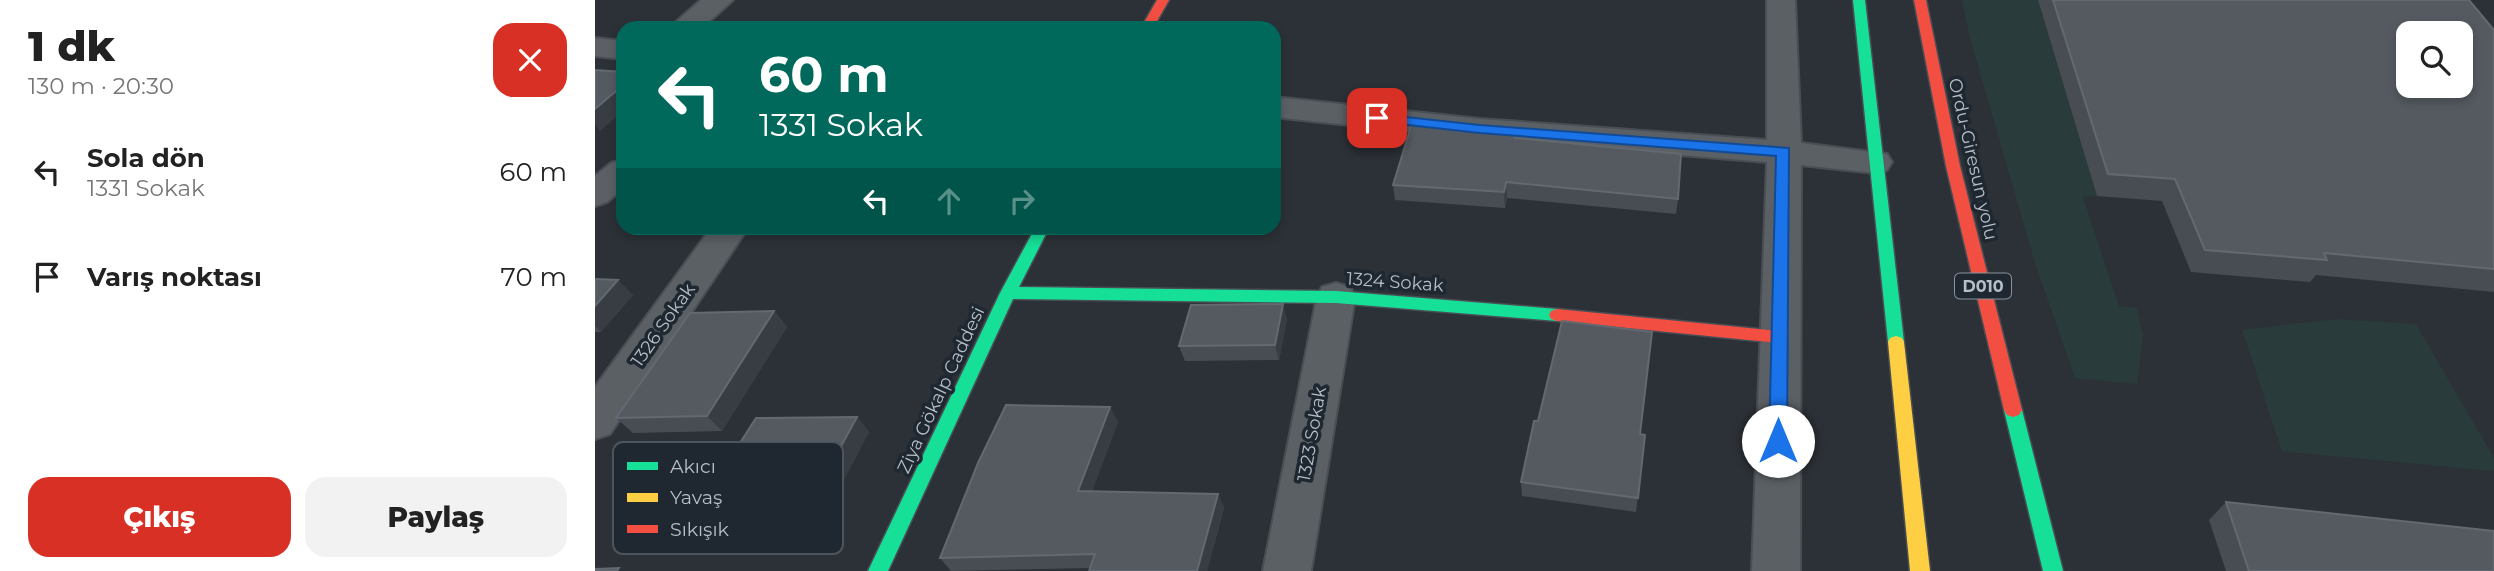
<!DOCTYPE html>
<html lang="tr">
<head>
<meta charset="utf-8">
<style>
	body { margin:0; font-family:Montserrat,sans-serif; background:#f2f2f2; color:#222; height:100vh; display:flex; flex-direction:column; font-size:26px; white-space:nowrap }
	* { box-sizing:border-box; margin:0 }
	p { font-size:23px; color:#767676 }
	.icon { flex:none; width:38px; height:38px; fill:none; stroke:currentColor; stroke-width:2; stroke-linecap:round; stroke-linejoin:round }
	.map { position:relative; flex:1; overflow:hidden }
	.sheet { display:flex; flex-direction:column; background:#fff; width:595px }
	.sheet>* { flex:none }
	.top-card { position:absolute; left:21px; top:21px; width:665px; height:214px; border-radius:21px; box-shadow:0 4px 10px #0003; background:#00695c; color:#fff; overflow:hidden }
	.buttons { position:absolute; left:1801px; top:21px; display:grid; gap:14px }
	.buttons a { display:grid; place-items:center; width:77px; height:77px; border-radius:14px; background:#fff; box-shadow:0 4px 10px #0003; font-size:35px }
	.pin { position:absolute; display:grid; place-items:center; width:60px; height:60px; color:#fff; margin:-30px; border-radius:14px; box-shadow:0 4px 10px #0006 }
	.me { position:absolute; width:77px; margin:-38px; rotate:0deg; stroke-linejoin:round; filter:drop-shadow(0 0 5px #0008) }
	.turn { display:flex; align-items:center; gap:24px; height:147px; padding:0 28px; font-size:32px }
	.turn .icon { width:91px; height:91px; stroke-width:2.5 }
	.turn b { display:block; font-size:49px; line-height:60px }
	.lanes { display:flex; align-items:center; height:66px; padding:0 28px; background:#0003; justify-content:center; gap:35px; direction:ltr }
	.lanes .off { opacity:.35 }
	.round { display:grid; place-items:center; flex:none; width:74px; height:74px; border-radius:21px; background:#f2f2f2 }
	.headline { display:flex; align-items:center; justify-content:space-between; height:119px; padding:0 28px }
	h1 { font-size:42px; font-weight:800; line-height:52px }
	.button { display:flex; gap:14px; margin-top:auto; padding:14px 28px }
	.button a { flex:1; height:80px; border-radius:21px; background:#d93025; color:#fff; font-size:28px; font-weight:800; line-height:80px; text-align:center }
	.button a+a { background:#f2f2f2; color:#222 }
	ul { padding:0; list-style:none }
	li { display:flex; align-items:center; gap:21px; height:105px; padding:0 28px }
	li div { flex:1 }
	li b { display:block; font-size:26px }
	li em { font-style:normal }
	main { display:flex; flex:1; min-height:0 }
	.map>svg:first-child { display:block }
	.green { fill:#293b3b }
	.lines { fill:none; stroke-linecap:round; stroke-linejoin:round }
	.street-casing { stroke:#494e54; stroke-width:4 }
	.fast-casing { stroke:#494e54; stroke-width:3 }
	.slow-casing { stroke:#494e54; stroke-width:3 }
	.jam-casing { stroke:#494e54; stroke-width:3 }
	.street { fill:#5b6065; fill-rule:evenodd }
	.fast { fill:#16e098; fill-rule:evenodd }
	.slow { fill:#ffcf43; fill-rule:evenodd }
	.jam { fill:#f24e42; fill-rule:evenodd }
	.wall { fill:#484d54 }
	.shaded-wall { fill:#383d43 }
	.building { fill:#545a60; stroke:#636970; stroke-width:2; fill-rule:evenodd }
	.route { fill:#1a73e8; stroke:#114b97; stroke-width:2 }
	.labels { text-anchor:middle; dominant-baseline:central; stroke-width:7; stroke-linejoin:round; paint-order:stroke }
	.shield { fill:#1f2831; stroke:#89919a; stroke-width:2 }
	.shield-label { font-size:16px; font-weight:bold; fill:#b6bec7 }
	.street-label { font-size:18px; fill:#b6bec7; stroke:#1f2831 }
	.key { fill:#1f2831; stroke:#4c555e; stroke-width:2 }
	.key-label { font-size:19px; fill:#b6bec7 }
</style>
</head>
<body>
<main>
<section class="sheet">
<div class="headline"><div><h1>1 dk</h1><p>130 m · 20:30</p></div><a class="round" style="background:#d93025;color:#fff"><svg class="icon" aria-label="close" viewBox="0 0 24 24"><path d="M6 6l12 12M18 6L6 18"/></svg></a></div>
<ul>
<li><svg class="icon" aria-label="left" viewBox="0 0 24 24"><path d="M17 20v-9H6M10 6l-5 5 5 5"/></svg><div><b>Sola dön</b><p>1331 Sokak</p></div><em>60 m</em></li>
<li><svg class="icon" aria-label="arrive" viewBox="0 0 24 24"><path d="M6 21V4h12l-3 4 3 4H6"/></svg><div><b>Varış noktası</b></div><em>70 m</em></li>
</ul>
<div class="button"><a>Çıkış</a><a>Paylaş</a></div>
</section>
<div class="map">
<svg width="1899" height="571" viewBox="0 0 1899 571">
	<rect width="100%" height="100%" fill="#2c3137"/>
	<!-- green -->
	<path class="green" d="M1367 0H1443L1502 196 1488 197 1524 306 1542 308 1548 336 1542 384 1480 378 1440 263 1375 38Z
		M1741 319 1821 324 1899 458V471L1687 451 1647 330Z"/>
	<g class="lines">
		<!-- street casing -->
		<g class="street-casing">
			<path id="street" d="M106 0H138L107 28H74Z
				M1172 0H1200L1206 143 1292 154 1297 162 1292 170 1280 173 1206 165 1205 571H1157L1172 162 885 139 679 117V97L885 119 1172 140Z
				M0 38 28 41V59L0 56Z
				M28 160V189L12 202 0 206V176L16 163Z
				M116 228H153L15 434 0 439V387Z
				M741 283 755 287 760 297 716 571H668L722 297 727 287Z"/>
		</g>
		<!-- fast casing -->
		<g class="fast-casing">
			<path id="fast" d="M1258 0H1270L1309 342 1307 346H1295L1293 342Z
				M440 228H454L424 287 741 291 962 309 968 311 970 315 968 319 962 321 741 303 418 299 293 571H273L405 293Z
				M1418 403 1424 405 1427 410 1468 571H1448L1409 410 1412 405Z"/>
		</g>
		<!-- slow casing -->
		<g class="slow-casing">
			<path id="slow" d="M1301 336 1307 338 1309 342 1335 571H1315L1293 342 1295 338Z"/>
		</g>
		<!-- jam casing -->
		<g class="jam-casing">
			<path id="jam" d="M562 0H574L558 28H546Z
				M1319 0H1331L1365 166 1427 410 1424 415 1418 417 1412 415 1409 410 1351 166Z
				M962 309 1184 331 1190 333 1192 337 1190 341 1184 343 962 321 956 319 954 315 956 311Z"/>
		</g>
		<!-- street -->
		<use href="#street" class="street"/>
		<!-- fast -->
		<use href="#fast" class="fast"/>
		<!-- slow -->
		<use href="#slow" class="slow"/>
		<!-- jam -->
		<use href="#jam" class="jam"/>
	</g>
	<!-- wall -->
	<path class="wall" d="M1443 0H1874L1899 30V292L1721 275 1715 282 1596 272 1567 201 1502 196Z
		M922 138 1083 199 1081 214 912 198 910 208 800 200 798 185Z
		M0 279 38 295 6 332H0Z
		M179 311 192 327 127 431 38 433 21 418Z
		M692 319 684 360 590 361 584 346Z
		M515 407 523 422 497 491 623 494 629 508 612 571H494L495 568 356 571 345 558Z
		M262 417 274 432 246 485 142 486 127 471Z
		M1045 434 1050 435 1041 512 927 496 926 482Z
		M1631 502 1899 571H1631L1614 520Z"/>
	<!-- shaded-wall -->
	<path class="shaded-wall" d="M28 85V111L5 131 0 124V109Z
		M911 182 912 198 910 208 909 192Z
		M23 280 38 295 6 332 0 326V306Z
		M688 304 692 319 684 360 680 345Z
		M179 311 192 327 127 431 112 416Z
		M515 407 523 422 492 505 483 491Z
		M262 417 274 432 246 485 233 470Z
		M623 494 629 508 612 571H602Z"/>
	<!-- building -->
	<path class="building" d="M1458 0H1874L1899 30V269L1729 253 1732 260 1610 250 1580 179 1513 174ZM1813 33H1866V86H1813Z
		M0 70 28 72V85L0 109Z
		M818 120 922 129 920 138 1086 154 1083 199 911 182 909 192 798 185Z
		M0 279 23 280 0 306Z
		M688 304 680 345 584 346 596 305Z
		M179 311 112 416 21 418 95 313Z
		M967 321 1057 332 1045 434 1050 435 1043 498 926 482 939 421H943Z
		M411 405 515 407 483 491 623 494 602 571H494L500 554 345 558 383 463Z
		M262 417 233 470 127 471 161 418Z
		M1631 502 1899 531V571H1654Z
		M24 568 22 571H0V569Z"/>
	<!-- route -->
	<path class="route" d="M782 114 885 125 1194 148 1192 441 1189 446 1183 449 1176 446 1174 441 1181 156 885 133 777 121V115Z"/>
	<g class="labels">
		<!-- shield labels -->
		<rect class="shield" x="1360" y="273.5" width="56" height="25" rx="5"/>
		<g class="shield-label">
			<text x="1388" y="286">D010</text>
		</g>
		<!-- street labels -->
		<g class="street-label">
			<text transform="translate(1378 159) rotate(77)">Ordu-Giresun yolu</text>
			<text transform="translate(800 282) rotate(4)">1324 Sokak</text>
			<text transform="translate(68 325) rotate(-55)">1326 Sokak</text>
			<text transform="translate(346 390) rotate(-65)">Ziya Gökalp Caddesi</text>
			<text transform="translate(717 434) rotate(-80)">1323 Sokak</text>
		</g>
	</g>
	<!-- legend -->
	<rect x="18" y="442" width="230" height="112" rx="10" class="key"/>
	<rect x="32" y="462" width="31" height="8" fill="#16e098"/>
	<rect x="32" y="493" width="31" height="9" fill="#ffcf43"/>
	<rect x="32" y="525" width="31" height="8" fill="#f24e42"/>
	<g class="key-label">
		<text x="75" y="473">Akıcı</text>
		<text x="75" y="504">Yavaş</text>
		<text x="75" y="536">Sıkışık</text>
	</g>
</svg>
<div class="buttons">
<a><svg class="icon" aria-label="search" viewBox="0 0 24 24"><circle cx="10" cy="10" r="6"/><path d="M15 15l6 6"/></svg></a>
</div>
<div class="pin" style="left:782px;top:118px;background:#d93025"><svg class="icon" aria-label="arrive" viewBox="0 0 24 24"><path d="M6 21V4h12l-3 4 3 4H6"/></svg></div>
<svg class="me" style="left:1183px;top:441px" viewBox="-20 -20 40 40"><circle r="19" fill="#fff"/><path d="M0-13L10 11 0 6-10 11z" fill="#1a73e8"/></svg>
<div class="top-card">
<div class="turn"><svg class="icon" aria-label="left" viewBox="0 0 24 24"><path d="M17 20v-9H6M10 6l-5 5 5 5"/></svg><div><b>60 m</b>1331 Sokak</div></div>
<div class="lanes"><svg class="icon" aria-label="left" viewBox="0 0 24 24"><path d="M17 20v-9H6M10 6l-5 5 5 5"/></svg><svg class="icon off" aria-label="ahead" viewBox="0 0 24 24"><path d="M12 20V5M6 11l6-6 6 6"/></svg><svg class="icon off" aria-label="right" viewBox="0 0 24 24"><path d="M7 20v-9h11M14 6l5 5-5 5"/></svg></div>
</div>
</div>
</main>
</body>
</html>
